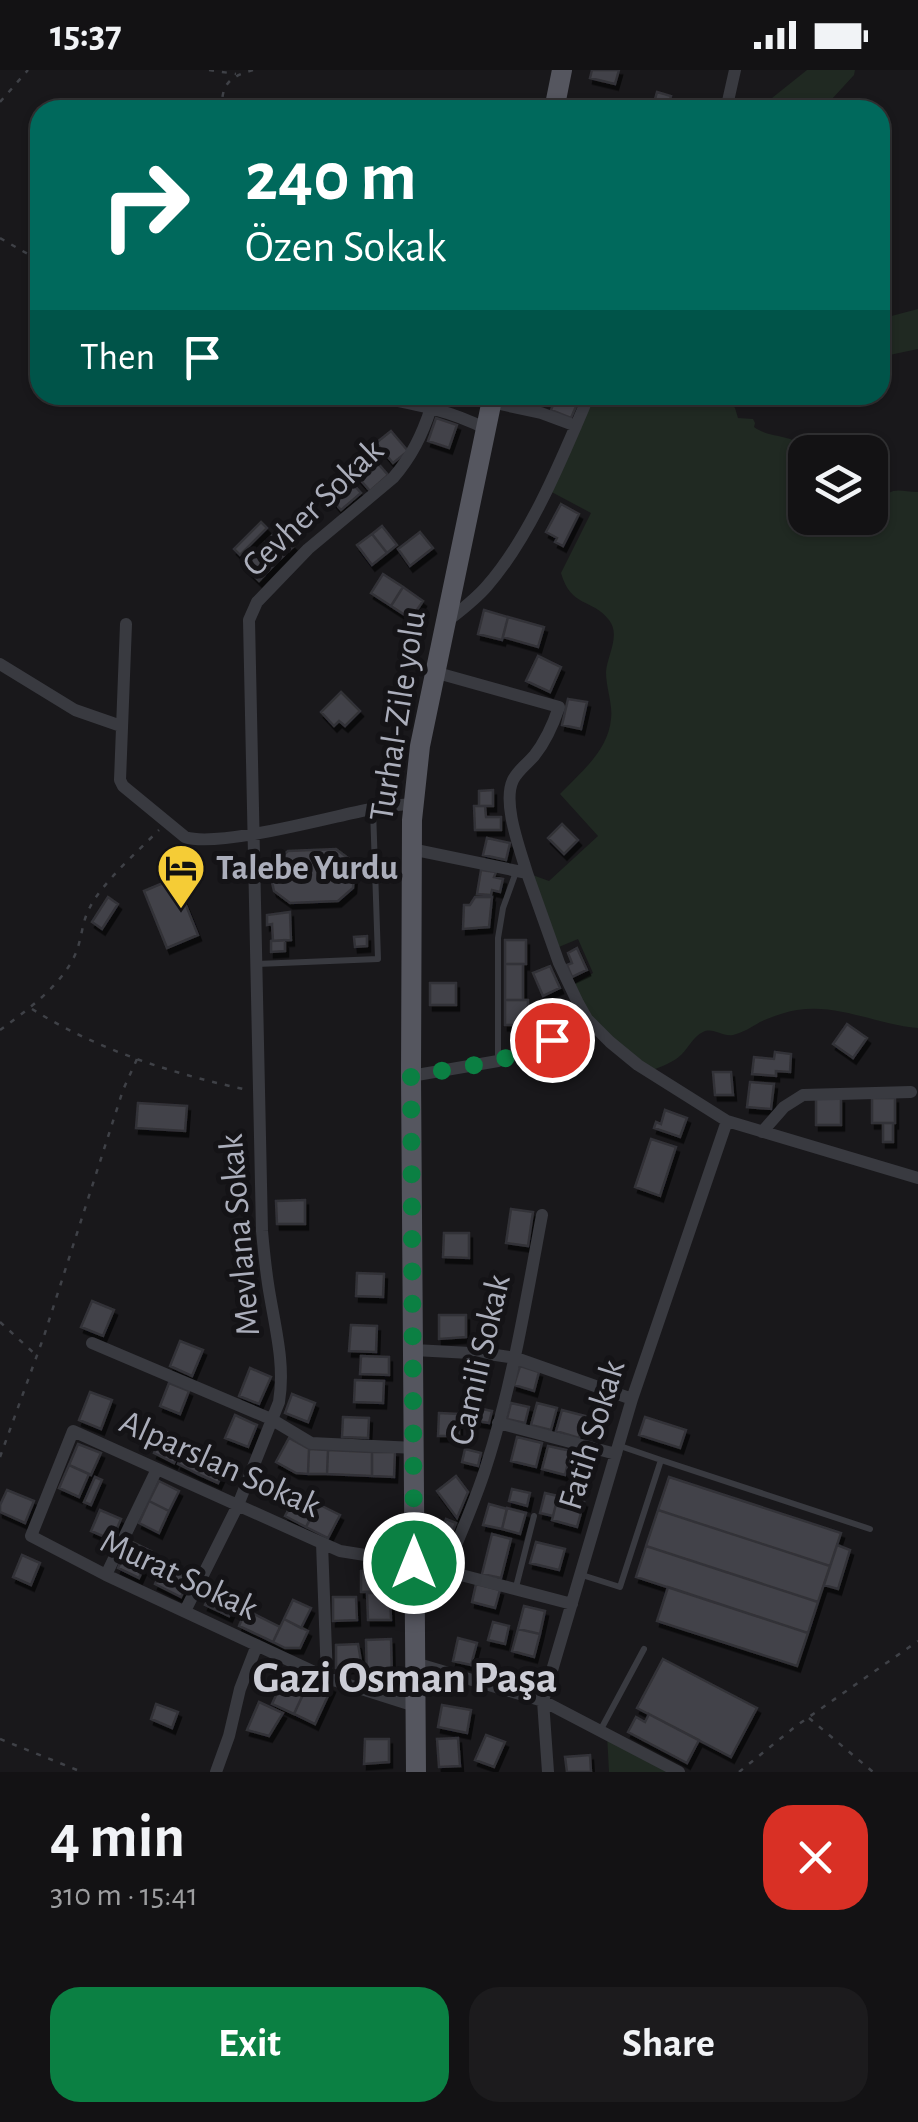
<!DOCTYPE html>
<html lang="en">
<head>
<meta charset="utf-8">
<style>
	body { margin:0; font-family:"Alegreya Sans",sans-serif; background:#1c1b1d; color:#f1f3f6; height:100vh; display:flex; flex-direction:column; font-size:38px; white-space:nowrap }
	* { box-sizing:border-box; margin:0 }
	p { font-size:32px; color:#9d9ea0 }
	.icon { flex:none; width:55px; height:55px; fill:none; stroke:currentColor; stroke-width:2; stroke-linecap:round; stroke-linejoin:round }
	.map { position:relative; height:1702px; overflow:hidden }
	.drawer { display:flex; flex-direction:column; background:#131214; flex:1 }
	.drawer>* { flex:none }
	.banner { position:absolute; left:30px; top:30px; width:860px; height:305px; border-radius:30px; box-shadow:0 2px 8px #0004,0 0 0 2px #323234; background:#00695c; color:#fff; overflow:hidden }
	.buttons { position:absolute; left:788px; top:365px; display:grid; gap:20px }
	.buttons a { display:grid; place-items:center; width:100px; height:100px; border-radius:20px; background:#131214; box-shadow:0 2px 8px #0004,0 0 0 2px #323234; font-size:50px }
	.pin { position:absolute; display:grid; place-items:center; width:85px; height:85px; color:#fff; margin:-42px; border:5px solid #fff; border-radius:50%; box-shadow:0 2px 10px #0007 }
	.me { position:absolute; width:110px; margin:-55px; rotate:0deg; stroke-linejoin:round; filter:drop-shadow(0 0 8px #0008) }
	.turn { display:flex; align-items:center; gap:35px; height:210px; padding:0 50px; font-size:45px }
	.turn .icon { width:130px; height:130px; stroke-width:2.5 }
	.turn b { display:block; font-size:70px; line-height:85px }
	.then { display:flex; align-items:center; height:95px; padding:0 50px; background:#0003; gap:20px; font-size:38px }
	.round { display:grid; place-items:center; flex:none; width:105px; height:105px; border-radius:30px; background:#1c1b1d }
	.summary { display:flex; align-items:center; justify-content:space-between; height:170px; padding:0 50px }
	h1 { font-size:60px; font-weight:700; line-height:75px }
	.primary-button { display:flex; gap:20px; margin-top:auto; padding:20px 50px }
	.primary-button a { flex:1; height:115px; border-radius:30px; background:#0b8043; color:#fff; font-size:40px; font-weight:700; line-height:115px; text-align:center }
	.primary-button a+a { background:#1c1b1d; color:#f1f3f6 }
	.status { display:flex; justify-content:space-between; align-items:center; height:70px; padding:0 50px; background:#131214; direction:ltr }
	.status svg { height:28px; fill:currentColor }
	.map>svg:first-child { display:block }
	.green { fill:#202922 }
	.building { fill:#434348; stroke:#333237; stroke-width:2.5; filter:url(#shadow) }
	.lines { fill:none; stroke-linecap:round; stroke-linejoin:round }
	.path { stroke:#3f4147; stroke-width:2.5; stroke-dasharray:5 8; stroke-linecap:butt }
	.service { stroke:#393a40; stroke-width:6 }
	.minor { stroke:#393a40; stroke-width:12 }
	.primary { stroke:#55565f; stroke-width:20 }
	.route { stroke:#0b8043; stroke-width:18; stroke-dasharray:0 32.4 }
	.labels { text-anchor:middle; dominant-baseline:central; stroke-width:10; stroke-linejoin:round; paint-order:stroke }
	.street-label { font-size:35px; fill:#abaebb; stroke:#141316 }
	.poi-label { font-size:35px; font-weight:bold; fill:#abaebb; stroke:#141316; text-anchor:start }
	.district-label { font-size:45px; font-weight:bold; fill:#cccdd6; stroke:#141316 }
</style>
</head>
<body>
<div class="status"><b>15:37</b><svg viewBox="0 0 49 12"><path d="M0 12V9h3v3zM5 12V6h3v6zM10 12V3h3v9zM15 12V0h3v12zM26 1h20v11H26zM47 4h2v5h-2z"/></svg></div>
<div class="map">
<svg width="918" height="1702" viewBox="0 0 918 1702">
	<defs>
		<filter id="shadow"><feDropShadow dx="3" dy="5.5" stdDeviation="0" flood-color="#0009"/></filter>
	</defs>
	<rect width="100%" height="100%" fill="#19181b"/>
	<!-- green -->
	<path class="green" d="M807 0H855L854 5 832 29 829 40H757Z
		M918 239V279L880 287V249Z
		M589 325H640L643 330 652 328 653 325H725L735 338 738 348 753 349 755 353 754 357C772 370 794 362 807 382H805V448H870V429L877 436 881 435C889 414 900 422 918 422V958C877 955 839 933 797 940 785 942 771 947 760 952 752 957 742 963 733 965 722 967 713 957 703 962 693 967 689 977 682 984 673 993 660 997 648 1002L610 972 569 917 593 903 578 869 554 879 527 803 549 811 598 766 560 724C581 702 608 681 611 649 613 634 606 618 606 602 607 586 621 565 609 550 592 528 571 538 561 503L591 443 546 419Z
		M607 1664 679 1702H609Z"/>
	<!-- building -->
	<path class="building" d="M592 0H619L615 14 590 8Z
		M657 22 671 26 667 40H652Z
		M519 325H539L537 335 518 332Z
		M557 325H581L571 348 551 340Z
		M436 348 457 355 449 378 428 371Z
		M391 361 408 381 393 393 376 373Z
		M369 383 388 405 370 421 351 399Z
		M345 405 361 423 341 440 325 422Z
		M561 434 579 444 563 476 555 472 557 468 546 462Z
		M261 452 267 458 240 485 234 479Z
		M382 456 397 475 387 483 372 464Z
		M278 460 294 476 276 493 260 477Z
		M420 462 433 478 410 496 398 479Z
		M372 464 387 483 372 495 357 475Z
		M260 477 276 493 259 511 243 495Z
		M383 504 403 517 391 536 371 523Z
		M403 517 423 531 411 549 391 536Z
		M484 540 508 547 502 570 478 564Z
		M508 547 544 557 538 577 503 567Z
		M538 586 561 597 550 622 526 611Z
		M341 622 360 641 345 656 339 651 334 656 321 642Z
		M568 629 587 632 581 659 562 655Z
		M493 720V736H479V721Z
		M474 736H485L486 747H501V760H475Z
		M562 754 578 770 564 784 548 768Z
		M487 768 510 773 506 790 483 785Z
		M336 779 352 791 354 804 353 818 338 831 290 833 274 821 271 808 273 794 288 781Z
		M481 800 496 802 494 807 503 809 500 822 492 820 491 825 477 824Z
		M175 808 198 865 167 878 144 821Z
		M108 827 118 834 102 859 92 852Z
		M475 827H492L489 857 463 859 464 835H470Z
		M290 842 291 870 273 871 272 854 267 855V845Z
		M367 866V876L355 877 354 867Z
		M285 870V881L271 882V871Z
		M505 870H526V894H505Z
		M577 878 587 900 572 907 567 895 572 893 568 883Z
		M505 894H523V930H505Z
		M550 896 560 918 543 926 533 903Z
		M430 913H456V935H430Z
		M505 930H528V955H505Z
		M847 954 867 968 853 988 833 974Z
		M775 982 791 984 790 1002 776 1001V1006L752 1004 754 987 774 989Z
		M713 1002H731L733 1025H715Z
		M750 1012 774 1014 771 1039 747 1037Z
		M816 1028H841V1055H816Z
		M872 1028H895V1053H872Z
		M138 1033 187 1036 185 1061 136 1058Z
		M665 1040 687 1048 680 1067 654 1058 656 1052 661 1054Z
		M883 1053H893V1072H883Z
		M651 1069 676 1077 660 1126 635 1117Z
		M305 1130V1154H277L276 1131Z
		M511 1139 533 1142 528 1176 506 1173Z
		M444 1163H469V1188L443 1187Z
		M357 1203 384 1204 383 1227 356 1226Z
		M92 1231 114 1240 103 1266 81 1257Z
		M439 1245H466V1267L439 1269Z
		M351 1255 377 1256 376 1282 349 1281Z
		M180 1271 203 1280 192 1306 170 1296Z
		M361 1286 389 1287V1305L360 1304Z
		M520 1296 539 1302 534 1321 514 1315Z
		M250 1298 271 1307 259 1334 239 1326Z
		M355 1310 384 1311 383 1333 354 1332Z
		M169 1313 189 1321 180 1344 160 1336Z
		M90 1322 112 1330 101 1359 79 1350Z
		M292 1324 315 1333 308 1352 285 1343Z
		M511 1333 529 1337 525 1353 507 1349Z
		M537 1333 557 1338 551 1360 531 1355Z
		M473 1337 492 1341 489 1353 471 1350Z
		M562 1340 585 1346 579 1368 556 1361Z
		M439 1343 459 1344V1366H438Z
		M235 1345 257 1355 248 1377 225 1368Z
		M343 1347 369 1348 368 1368 342 1367Z
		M645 1347 686 1360 680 1378 639 1365Z
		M164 1361 185 1371 174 1393 154 1383Z
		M517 1367 542 1373 536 1397 511 1391Z
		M289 1368 309 1379 308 1404 296 1403 276 1392Z
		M188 1372 208 1382 198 1404 178 1394Z
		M78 1374 101 1383 91 1405 69 1395Z
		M548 1376 571 1381 565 1405 542 1399Z
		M309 1379 328 1380 327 1404H308Z
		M465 1379 481 1383 478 1396 462 1392Z
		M328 1380 372 1382V1406L327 1404Z
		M208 1382 228 1392 218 1413 198 1404Z
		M372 1382H395L394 1407 372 1406Z
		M69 1395 89 1404 79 1427 59 1418Z
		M456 1406 468 1422 457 1448 437 1421Z
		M95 1407 102 1410 91 1435 84 1432Z
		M669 1407 841 1463 830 1496 658 1440Z
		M159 1411 179 1421 169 1441 149 1431Z
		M512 1419 530 1423 527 1436 509 1431Z
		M7 1420 34 1431 25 1453 0 1442V1435Z
		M545 1423 558 1426 553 1446 540 1443Z
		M297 1424 318 1434 306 1457 285 1446Z
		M558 1426 584 1432 577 1457 552 1450Z
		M149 1431 169 1441 159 1463 139 1453Z
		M318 1434 340 1445 328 1468 306 1457Z
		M489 1434 507 1439 502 1459 483 1455Z
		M507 1438 526 1443 520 1464 502 1459Z
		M100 1440 121 1449 112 1470 91 1461Z
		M658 1440 830 1496 818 1532 646 1476Z
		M446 1449 456 1453 442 1489 433 1485Z
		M492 1464 511 1469 501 1508 482 1504Z
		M130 1471 151 1481 139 1508 118 1498Z
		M536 1472 565 1479 559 1500 530 1493Z
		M837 1475 850 1480 838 1519 824 1515Z
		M646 1476 818 1532 808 1563 636 1507Z
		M22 1485 40 1493 31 1515 13 1507Z
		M166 1491 192 1503 181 1527 155 1514Z
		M390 1500V1521L361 1522V1501Z
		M476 1514 500 1520 495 1538 472 1532Z
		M214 1516 238 1527 229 1546 205 1535Z
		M668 1517 808 1563 797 1596 657 1551Z
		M367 1523H390L391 1550H368Z
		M333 1527H356L357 1550 333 1551Z
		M293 1530 311 1538 301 1558 284 1549Z
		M524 1536 545 1541 540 1564 518 1559Z
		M246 1540 280 1557 273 1572 239 1556Z
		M284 1549 308 1561 300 1578H285L273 1572Z
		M493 1552 509 1556 505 1574 488 1570Z
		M518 1559 540 1564 534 1587 512 1581Z
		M458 1568 477 1573 471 1595 453 1591Z
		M391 1569 392 1609 367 1610 366 1570Z
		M358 1574 362 1597 336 1598V1575Z
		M663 1589 757 1638 731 1687 637 1638Z
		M289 1597 311 1607 294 1644 272 1634Z
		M311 1607 332 1617 315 1654 294 1644Z
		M259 1632 283 1643 269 1666 247 1660Z
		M156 1634 178 1642 172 1658 151 1649Z
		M442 1635 471 1640 467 1663 438 1657Z
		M649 1644 699 1670 687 1693 628 1662 636 1647 645 1652Z
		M486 1665 505 1672 494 1697 475 1690Z
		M458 1668 460 1696 439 1697 437 1669Z
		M365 1669H389V1692L364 1694Z
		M590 1685 591 1702H567L565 1687Z"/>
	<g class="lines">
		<!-- path -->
		<path class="path" d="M209 0 236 4
			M0 32 28 0
			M222 40C221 14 229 7 253 0
			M0 168 40 191
			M32 939C96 979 170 1003 243 1019
			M0 960C26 941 58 918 73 889 82 873 81 853 90 837 103 812 138 781 159 760
			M0 1252 36 1285
			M0 1387 44 1266 123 1020 137 989
			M809 1648 873 1702
			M0 1669 82 1702
			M739 1702 796 1656 918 1571"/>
		<!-- service -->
		<path class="service" d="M257 894 378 889 373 739
			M498 991V868L503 838 516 802
			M661 1390 870 1459
			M582 1505 620 1517 661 1390 620 1376
			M516 1517 534 1446
			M600 1661 644 1579"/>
		<!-- minor -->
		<path class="minor" d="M726 40 735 0
			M366 325C408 333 448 339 486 359
			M491 332 541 343 576 356
			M446 552C460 541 475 530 487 516 531 466 563 386 589 325
			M126 554 120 710 123 716 185 767C217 778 327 748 366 740 381 736 398 735 413 734
			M0 594 75 640 121 656
			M434 602 559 637C553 655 546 671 534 686 527 694 518 700 513 710 502 733 520 779 527 803
			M411 779 527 803 559 893 578 933 587 949 610 972 638 995 727 1051 918 1108
			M411 1006 498 991 552 970 587 949
			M762 1062 784 1037 803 1025 911 1022
			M92 1273 271 1349 311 1373 415 1378
			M414 1280 489 1284 516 1288 632 1329
			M498 1353 616 1384
			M322 1473 340 1481 415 1493 572 1534
			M445 1501C459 1468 474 1434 485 1400 512 1317 526 1231 542 1145
			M106 1505 157 1399
			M185 1541 238 1435 279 1332C285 1296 276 1261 270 1226 266 1204 264 1183 262 1161L249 550 257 532 308 479 393 408C412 386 422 365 431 338
			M415 1593 543 1631 679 1702
			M327 1608 322 1473 73 1361 31 1466 106 1505 327 1608 415 1636
			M216 1702 229 1666 240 1619 257 1575
			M548 1702 543 1631 632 1329 727 1051"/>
		<!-- primary -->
		<path class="primary" d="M554 40 562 0
			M416 1702 411 1006 412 750 420 676 493 325"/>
	</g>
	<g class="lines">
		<!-- route -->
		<path class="route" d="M414 1493 411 1006 498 991 552 970"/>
	</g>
	<!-- icons -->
	<defs>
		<g id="hotel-pin" transform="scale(2.5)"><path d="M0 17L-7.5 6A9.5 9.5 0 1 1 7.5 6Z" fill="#f5cc36" stroke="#141316"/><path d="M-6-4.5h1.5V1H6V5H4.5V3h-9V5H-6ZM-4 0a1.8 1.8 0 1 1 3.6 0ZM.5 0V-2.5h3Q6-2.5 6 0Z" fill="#111"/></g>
	</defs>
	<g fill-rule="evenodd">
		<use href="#hotel-pin" x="181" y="798"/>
	</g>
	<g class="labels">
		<!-- street labels -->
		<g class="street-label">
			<text transform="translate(313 438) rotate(-44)">Cevher Sokak</text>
			<text transform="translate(398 646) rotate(-81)">Turhal-Zile yolu</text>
			<text transform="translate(240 1165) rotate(-95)">Mevlana Sokak</text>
			<text transform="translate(480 1290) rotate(-77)">Camili Sokak</text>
			<text transform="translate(592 1365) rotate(-73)">Fatih Sokak</text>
			<text transform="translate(220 1394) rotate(24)">Alparslan Sokak</text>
			<text transform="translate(179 1505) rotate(25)">Murat Sokak</text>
		</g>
		<!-- poi labels -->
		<g class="poi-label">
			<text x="216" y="798">Talebe Yurdu</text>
		</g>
		<!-- district labels -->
		<g class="district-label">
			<text x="405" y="1608">Gazi Osman Paşa</text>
		</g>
	</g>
</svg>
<div class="buttons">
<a><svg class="icon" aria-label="layers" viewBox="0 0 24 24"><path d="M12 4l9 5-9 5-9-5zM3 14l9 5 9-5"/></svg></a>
</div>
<div class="pin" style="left:552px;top:970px;background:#d93025"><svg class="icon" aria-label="arrive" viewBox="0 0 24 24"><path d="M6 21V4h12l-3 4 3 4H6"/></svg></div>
<svg class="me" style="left:414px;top:1493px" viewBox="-20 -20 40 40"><circle r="17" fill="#0b8043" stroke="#fff" stroke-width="3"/><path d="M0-11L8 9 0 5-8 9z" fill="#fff"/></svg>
<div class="banner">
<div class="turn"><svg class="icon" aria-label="right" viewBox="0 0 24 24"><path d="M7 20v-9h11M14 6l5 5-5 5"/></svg><div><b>240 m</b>Özen Sokak</div></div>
<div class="then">Then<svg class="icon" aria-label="arrive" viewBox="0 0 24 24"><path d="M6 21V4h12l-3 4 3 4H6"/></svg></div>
</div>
</div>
<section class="drawer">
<div class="summary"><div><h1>4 min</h1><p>310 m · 15:41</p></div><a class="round" style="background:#d93025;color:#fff"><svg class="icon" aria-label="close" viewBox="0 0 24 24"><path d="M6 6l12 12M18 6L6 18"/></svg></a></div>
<div class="primary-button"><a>Exit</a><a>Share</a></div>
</section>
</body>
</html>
